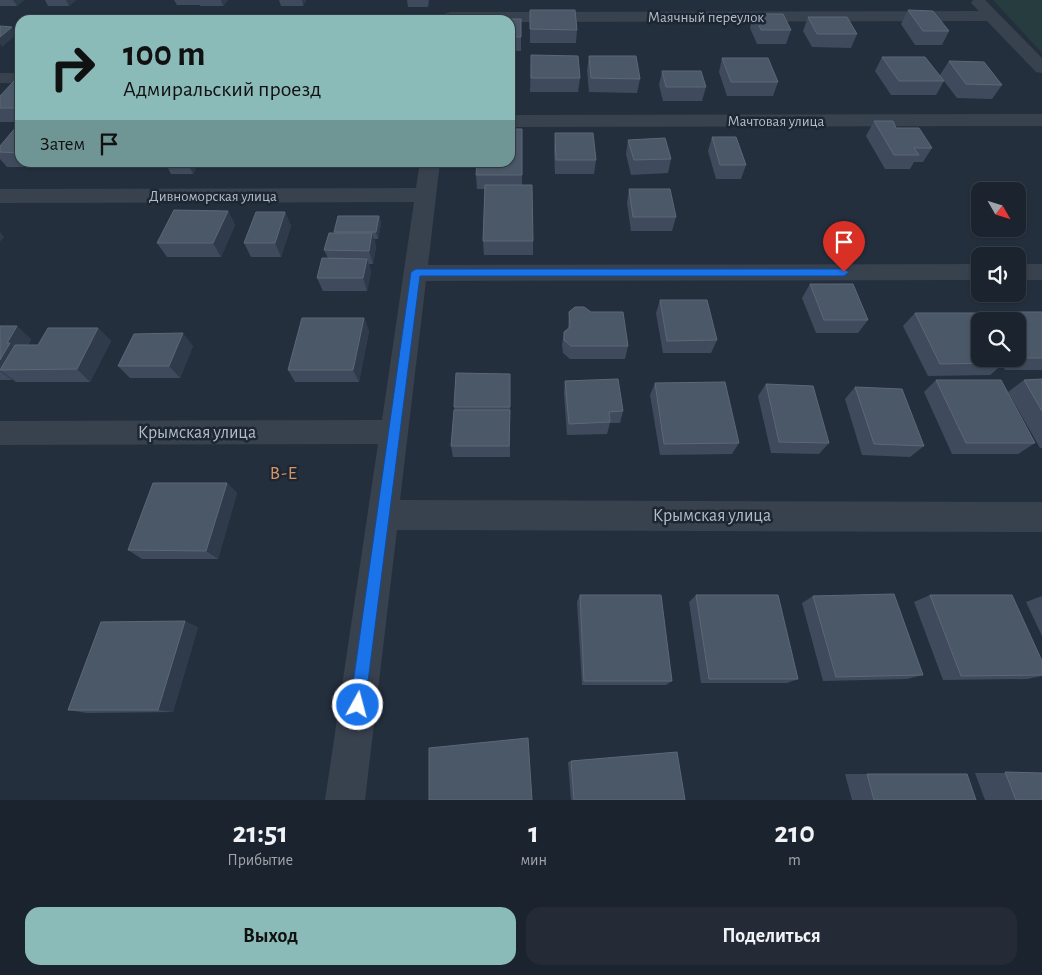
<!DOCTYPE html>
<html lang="ru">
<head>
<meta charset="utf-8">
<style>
	body { margin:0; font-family:"Alegreya Sans",sans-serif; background:#242b36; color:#f1f3f6; height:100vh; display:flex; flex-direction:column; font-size:19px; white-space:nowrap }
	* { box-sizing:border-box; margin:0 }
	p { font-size:16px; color:#a0a4aa }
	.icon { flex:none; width:28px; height:28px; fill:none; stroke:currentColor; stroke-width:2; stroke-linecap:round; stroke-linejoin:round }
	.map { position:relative; height:800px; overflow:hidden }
	.details { display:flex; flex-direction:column; background:#1b232e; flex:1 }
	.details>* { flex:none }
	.guide { position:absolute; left:15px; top:15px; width:500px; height:152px; border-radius:15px; box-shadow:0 1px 4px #0004,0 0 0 1px #39404a; background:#8bbbb9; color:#111; overflow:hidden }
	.needle { width:32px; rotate:129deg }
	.buttons { position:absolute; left:971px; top:182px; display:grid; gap:10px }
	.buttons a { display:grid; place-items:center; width:55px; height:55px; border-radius:10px; background:#1b232e; box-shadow:0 1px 4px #0004,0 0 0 1px #39404a; font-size:25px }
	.pin { position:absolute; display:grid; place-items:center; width:42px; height:42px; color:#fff; margin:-51px -21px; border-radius:50% 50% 50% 0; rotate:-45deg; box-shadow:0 0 5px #0007 }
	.pin .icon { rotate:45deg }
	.me { position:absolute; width:55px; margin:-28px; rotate:7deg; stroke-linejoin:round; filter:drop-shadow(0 0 4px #0008) }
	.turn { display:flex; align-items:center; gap:18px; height:105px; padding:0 25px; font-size:22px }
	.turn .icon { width:65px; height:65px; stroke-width:2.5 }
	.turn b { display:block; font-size:35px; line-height:42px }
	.then { display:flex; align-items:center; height:48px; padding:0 25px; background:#0003; gap:10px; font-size:19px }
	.eta { display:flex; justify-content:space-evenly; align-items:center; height:85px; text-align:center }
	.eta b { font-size:30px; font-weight:700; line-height:35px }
	.button { display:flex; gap:10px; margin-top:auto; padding:10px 25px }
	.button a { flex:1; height:58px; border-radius:15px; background:#8bbbb9; color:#111; font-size:20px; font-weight:700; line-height:58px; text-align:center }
	.button a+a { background:#242b36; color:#f1f3f6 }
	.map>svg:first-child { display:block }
	.green { fill:#263c3f }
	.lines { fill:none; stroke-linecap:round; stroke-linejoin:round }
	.minor { fill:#38414e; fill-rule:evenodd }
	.wall { fill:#3f4b5c }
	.shaded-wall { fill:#2f3b4b }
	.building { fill:#4b5868; stroke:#5c6777 }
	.route { fill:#1a73e8; stroke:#114b97 }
	.labels { text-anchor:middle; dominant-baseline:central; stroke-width:5; stroke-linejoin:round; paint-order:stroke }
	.far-street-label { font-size:15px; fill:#b4bcc9; stroke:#1d2633 }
	.street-label { font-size:18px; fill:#b4bcc9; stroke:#1d2633 }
	.neighbourhood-label { font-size:19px; letter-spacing:1px; fill:#d59563; stroke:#1d2633 }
</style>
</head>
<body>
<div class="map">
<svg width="1042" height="800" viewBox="0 0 1042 800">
	<rect width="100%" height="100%" fill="#242f3e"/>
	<!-- green -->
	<path class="green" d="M993 0H1042V53Z"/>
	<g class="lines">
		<!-- minor -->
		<path class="minor" d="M973 0H985L1042 58V73L1036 72 987 21 510 22V20H444L442 17 444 14 450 12 979 11 971 3Z
			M0 73H20V83H0Z
			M1042 114V126L510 127V115Z
			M420 162H440L428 265 980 264V280L426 281 400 500 1042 502V532L397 530 365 800H325L378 444 0 445V421L382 420 414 202 0 203V189L416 188Z
			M1018 264H1042V280H1018Z"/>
	</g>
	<!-- wall -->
	<path class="wall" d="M0 0H24L17 6H0Z
		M45 0H76L69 6H48Z
		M174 0H228L223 6H200V5H177Z
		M279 0H306L303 6H281Z
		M407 0H429L428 7H408Z
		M530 10 577 30 576 43H530Z
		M908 10 949 31 942 45H915L901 24Z
		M754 14 791 30 786 44H757L750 28Z
		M808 17 857 34 851 48 812 47 803 31Z
		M521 19V51H510V20Z
		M531 55 580 78 578 92H530Z
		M589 56 640 79 637 93 589 92 587 70Z
		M882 57 940 75 949 61 1002 85 992 99 957 98 944 81 936 95H891L875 71Z
		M722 58 778 82 773 96H727L719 72Z
		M662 71 706 87 702 101H663L659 85Z
		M20 81V122H0V96Z
		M874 121 896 128 932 148 923 162H914L910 169H885L866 136Z
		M20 126V162H64L61 167H7L0 159V146Z
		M522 129V185L533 241V255H484L483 241 485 189H477L476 175Z
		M555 133 596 160 594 174H555L554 147Z
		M712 137 746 165 741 179H716L708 151Z
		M628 140 671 159 668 173 631 175 626 154Z
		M69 162H131L127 168 73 167Z
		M150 162H199L193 174H171L168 168H154Z
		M629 189 676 217 672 231H631L627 203Z
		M228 211 235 225 221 257H167L157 243Z
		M285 212 291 226 281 257H251L244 243Z
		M379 216 381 223 378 239H374L376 247 373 264H369L371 272 367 291H323L317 278 328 258 324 250 334 233Z
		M810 284 868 320 858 333H816L802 298Z
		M660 300 717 340 711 353H663L656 313Z
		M569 312 628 346 625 359H570L563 353 562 345 564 332 568 329Z
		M992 312H1042V370H1005L1002 365 990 375 928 376 903 326 915 313 980 359H1018V321H983Z
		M364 318 369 331 359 382H295L288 370Z
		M0 326 31 339 28 345H38L98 328 111 341 90 382H16L12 379V380H0Z
		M193 346 180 378H130L118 366Z
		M510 374V457H453L451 446 454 410V407Z
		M1042 379V448H1040L1008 392 1024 380Z
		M936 380 1035 443 1018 454H952L924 392Z
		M565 381 623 411 620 423H610L607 434 567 435 564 393Z
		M655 383 739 443 732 454 660 455 650 395Z
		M766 384 829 443 819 454 771 453 758 396Z
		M855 387 924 446 910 457 862 455 845 399Z
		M227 483 237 493 218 559H142L128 550Z
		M580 595 672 681 666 685H582L577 602Z
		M696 595 798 679 787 683H701L689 602Z
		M930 595 1042 661V676L1027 679 943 680 914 602Z
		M813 596 923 675 907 679 823 681 802 603Z
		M1042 596V636L1026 602Z
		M198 627 173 712 87 713 68 710Z
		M571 761 685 800H571L568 762Z
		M975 773H1042V800H985Z
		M845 774H939L976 800H852Z"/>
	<!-- shaded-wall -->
	<path class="shaded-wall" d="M13 0H24L17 6Z
		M66 0H76L69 6Z
		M221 0H228L223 6Z
		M302 0H306L303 6Z
		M12 27 17 34 2 47 0 44V37Z
		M20 103V114L16 108Z
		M57 162H64L61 167Z
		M124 162H131L127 168Z
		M187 162H199L193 174Z
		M228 211 235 225 221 257 213 243Z
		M285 212 291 226 281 257 275 243Z
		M379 216 381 223 378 239 376 232Z
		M0 232 4 237 0 242Z
		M372 233 376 247 373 264 369 251Z
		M367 259 371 272 367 291 363 278Z
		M364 318 369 331 359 382 353 370Z
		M17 326 31 339 23 353 0 370 12 379V380L0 371V360L7 343Z
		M98 328 111 341 90 382 77 369Z
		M183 333 193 346 180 378 169 366Z
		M227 483 237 493 218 559 206 551Z
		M185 621 198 627 173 712 158 710Z"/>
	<!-- building -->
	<path class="building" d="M530 10H575L577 30 530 29Z
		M908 10 933 11 949 31H923Z
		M754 14H783L791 30H761Z
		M808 17H847L857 34H817Z
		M480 19H521V37H510V20H480Z
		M0 26 12 27 0 37Z
		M531 55 578 56 580 78H531Z
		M589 56H636L640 79 591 78Z
		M882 57H925L944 81H899Z
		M722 58H768L778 82H731Z
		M949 61 984 62 1002 85 966 84Z
		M662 71H701L706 87H666Z
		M14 81H20V103L16 108H0V96Z
		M874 121H893L896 128H919L932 148H914L919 155H894Z
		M17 126H20V153L0 152V146Z
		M510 129H522V175H476L477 162H510Z
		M555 133H593L596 160H556Z
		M712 137H736L746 165H720Z
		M665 138 671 159 634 160 628 140Z
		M485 185H532L533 241H483Z
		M629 189H670L676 217H633Z
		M174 210 228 211 213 243H157Z
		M256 212H285L275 243H244Z
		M338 216H379L376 232H334Z
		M329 233H372L369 251 324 250Z
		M322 258 367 259 363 278H317Z
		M810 284H853L868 320H824Z
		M660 300H707L717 340 667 341Z
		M575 307H584L591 312H623L628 346H571L564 340V332L570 327 569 312Z
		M992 312H1042V358H1020L1018 354V321H998Z
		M915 313H976L981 321 980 359H1002L1005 363 940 364Z
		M302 318H364L353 370H288Z
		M0 326H17L7 343H10L0 360Z
		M48 328H98L77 369 0 370 15 345H38Z
		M183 333 169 366H118L134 334Z
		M456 373 510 374V407H454Z
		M618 379 623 411 609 412 610 422 569 424 565 381Z
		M1042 379V411L1024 380Z
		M936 380H1001L1035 443H966Z
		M725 382 739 443 664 444 655 383Z
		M766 384 813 386 829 443 779 442Z
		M855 387 902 389 924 446 874 444Z
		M454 410H510L509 446H451Z
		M153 483H227L206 551 128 550Z
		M894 594 923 675 836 677 813 596Z
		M580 595H661L672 681H584Z
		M696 595H778L798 679H709Z
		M930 595H1012L1042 661V675L961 676Z
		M185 621 158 710H68L101 622Z
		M528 738 532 800H429V748Z
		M677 752 685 800H574L571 761Z
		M1005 772 1042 773V800H1016Z
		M867 774H967L976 800H874Z"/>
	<!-- route -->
	<path class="route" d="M416 269H844L849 272 844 276H420L365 705 363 711 358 713 352 711 350 705 411 272Z"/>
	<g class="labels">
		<!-- far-street labels -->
		<g class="far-street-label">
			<text x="706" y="17">Маячный переулок</text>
			<text x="776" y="121">Мачтовая улица</text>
			<text x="213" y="196">Дивноморская улица</text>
		</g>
		<!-- street labels -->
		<g class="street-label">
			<text x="197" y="433">Крымская улица</text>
			<text x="712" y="516">Крымская улица</text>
		</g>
		<!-- neighbourhood labels -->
		<g class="neighbourhood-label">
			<text x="284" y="473">В-Е</text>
		</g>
	</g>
</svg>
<div class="buttons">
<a><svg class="needle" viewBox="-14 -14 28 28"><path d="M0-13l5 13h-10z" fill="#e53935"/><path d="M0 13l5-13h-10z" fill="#a0a4aa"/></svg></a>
<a><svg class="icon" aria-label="sound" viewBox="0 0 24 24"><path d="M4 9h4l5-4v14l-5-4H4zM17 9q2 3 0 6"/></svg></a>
<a><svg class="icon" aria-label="search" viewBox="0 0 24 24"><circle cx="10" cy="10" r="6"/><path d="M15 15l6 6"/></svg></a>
</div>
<div class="pin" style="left:844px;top:272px;background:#d93025"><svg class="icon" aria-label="arrive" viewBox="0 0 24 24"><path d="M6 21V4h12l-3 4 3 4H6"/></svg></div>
<svg class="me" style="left:358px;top:705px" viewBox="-20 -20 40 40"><circle r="17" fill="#1a73e8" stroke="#fff" stroke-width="3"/><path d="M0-11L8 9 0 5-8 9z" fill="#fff"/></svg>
<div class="guide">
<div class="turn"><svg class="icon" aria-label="right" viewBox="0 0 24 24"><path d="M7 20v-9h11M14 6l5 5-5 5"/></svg><div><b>100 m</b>Адмиральский проезд</div></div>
<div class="then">Затем<svg class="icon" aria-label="arrive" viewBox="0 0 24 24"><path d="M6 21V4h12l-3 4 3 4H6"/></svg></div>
</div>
</div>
<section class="details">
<div class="eta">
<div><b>21:51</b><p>Прибытие</p></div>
<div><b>1</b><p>мин</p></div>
<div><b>210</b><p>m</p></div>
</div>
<div class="button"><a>Выход</a><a>Поделиться</a></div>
</section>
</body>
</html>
